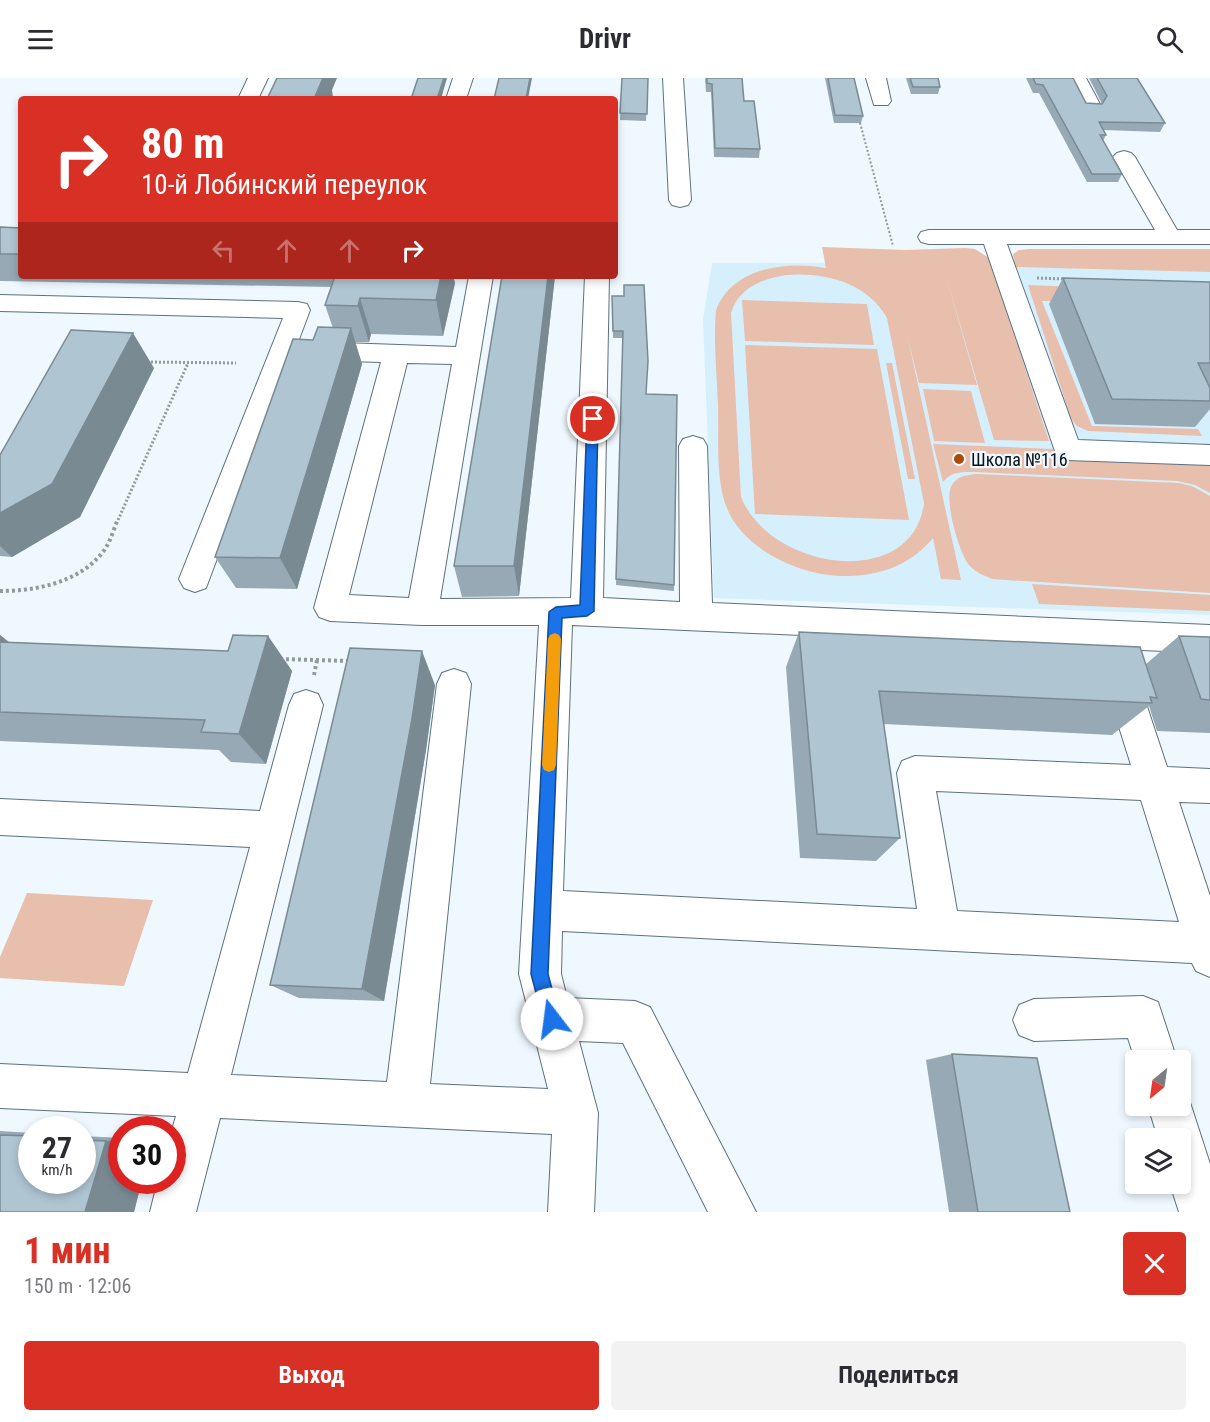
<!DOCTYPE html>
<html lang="ru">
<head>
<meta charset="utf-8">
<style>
	body { margin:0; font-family:"Roboto Condensed",sans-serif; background:#f2f2f3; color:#2b2b33; height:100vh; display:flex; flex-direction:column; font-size:22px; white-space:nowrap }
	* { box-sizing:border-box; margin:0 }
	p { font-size:20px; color:#7c7c81 }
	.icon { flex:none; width:33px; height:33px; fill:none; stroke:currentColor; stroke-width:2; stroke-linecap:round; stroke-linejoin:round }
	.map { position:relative; height:1134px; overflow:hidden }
	.side { display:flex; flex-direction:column; background:#fff; flex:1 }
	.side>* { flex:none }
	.top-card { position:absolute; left:18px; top:18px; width:600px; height:183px; border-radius:6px; box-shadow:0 3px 9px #0003; background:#d93025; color:#fff; overflow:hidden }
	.needle { width:39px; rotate:209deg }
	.fabs { position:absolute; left:1125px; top:972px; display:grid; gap:12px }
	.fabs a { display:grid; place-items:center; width:66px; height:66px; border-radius:6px; background:#fff; box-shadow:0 3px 9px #0003; font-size:30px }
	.speed { position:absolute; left:18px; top:1038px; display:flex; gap:12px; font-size:30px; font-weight:700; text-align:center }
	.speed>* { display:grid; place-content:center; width:78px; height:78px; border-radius:50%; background:#fff; box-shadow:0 3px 9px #0003; line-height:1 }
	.speed small { font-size:15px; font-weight:400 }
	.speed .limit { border:9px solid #d22; background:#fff; color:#111 }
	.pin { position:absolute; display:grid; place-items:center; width:51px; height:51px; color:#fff; margin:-26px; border:3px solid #fff; border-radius:50%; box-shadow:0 2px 6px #0007 }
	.me { position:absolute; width:66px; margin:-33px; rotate:345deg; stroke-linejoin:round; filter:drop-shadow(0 0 4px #0008) }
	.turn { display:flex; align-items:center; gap:21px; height:126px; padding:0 24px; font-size:27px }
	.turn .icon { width:78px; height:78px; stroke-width:2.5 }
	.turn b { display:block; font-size:42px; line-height:51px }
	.lanes { display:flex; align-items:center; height:57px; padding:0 24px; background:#0003; justify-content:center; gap:30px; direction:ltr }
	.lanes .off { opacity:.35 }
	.round { display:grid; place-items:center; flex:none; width:63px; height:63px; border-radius:6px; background:#f2f2f3 }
	.summary { display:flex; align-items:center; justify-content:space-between; height:102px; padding:0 24px }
	h1 { font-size:36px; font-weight:700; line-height:45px; color:#d93025 }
	.button { display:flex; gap:12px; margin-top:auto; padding:12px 24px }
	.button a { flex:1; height:69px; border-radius:6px; background:#d93025; color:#fff; font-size:24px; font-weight:700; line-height:69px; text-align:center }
	.button a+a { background:#f2f2f3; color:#2b2b33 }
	header { display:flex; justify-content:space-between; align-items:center; height:78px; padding:0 24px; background:#fff; font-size:27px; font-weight:700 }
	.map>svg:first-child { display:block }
	.built { fill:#d6effd }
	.green { fill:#e7bfac; fill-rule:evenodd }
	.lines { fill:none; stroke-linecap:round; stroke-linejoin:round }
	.minor-casing { stroke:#5d717d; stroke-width:2 }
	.path-far2 { stroke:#919a9f; stroke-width:2; stroke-dasharray:2 2; stroke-linecap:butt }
	.path-far1 { stroke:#919a9f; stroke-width:3; stroke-dasharray:2 2; stroke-linecap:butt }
	.path { stroke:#919a9f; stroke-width:4; stroke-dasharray:3 3; stroke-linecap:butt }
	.minor { fill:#fff; fill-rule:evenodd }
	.wall { fill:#96a9b5 }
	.shaded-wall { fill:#7a8a93 }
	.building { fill:#afc5d2; stroke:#7a8a93; stroke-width:1.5 }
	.route { fill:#1a73e8; stroke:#114b97; stroke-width:1.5 }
	.slow { fill:#f59e0b }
	.poi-dot { fill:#ab4a03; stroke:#eff8fe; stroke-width:2 }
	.labels { text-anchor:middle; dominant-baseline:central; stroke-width:4.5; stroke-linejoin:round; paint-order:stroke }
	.poi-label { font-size:18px; fill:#081014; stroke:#eff8fe; text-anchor:start }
</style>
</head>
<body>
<header><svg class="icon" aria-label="menu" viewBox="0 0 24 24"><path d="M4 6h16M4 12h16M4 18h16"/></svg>Drivr<svg class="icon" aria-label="search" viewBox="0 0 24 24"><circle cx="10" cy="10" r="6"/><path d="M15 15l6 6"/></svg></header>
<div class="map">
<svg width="1210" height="1134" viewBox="0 0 1210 1134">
	<rect width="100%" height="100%" fill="#eff8fe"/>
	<!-- built -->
	<path class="built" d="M712 185H1003L1210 190V537L714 520 703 242Z"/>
	<!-- green -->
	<path class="green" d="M822 169 905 172 965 170 975 171 989 180 1049 363 994 362 945 195 977 307 919 305 908 261 961 502 941 501 933 460C909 489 876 499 840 498 794 496 734 467 723 418 716 390 719 356 718 327 717 296 713 263 716 232 733 189 786 183 826 190ZM786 197C824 194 867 204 887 240L924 425C913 513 771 493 741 419L731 235C739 209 762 201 786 197Z
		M1030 171H1210V194L1015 189 1013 176 1019 172Z
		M1028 207 1154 212 1160 224 1042 223 1092 348 1198 351 1202 358 1088 353 1077 348 1071 341Z
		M742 222 867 226 874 267 745 263Z
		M745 267 877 271 909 442 755 436Z
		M886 285H892L915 401H908Z
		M923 311 971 313 985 365 934 363Z
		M933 366 1053 371 1056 380 1210 383V415L1195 407 1177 403 976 394C962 394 952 393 943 404Z
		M976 396 1179 405 1192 408 1210 418V515L992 501C983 497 975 494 969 487 959 475 943 419 952 407 957 398 967 397 976 396Z
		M1032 506 1210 517V533L1039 526Z
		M27 815 153 822 124 908 0 900V879Z"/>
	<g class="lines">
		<!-- minor casing -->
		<g class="minor-casing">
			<path id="minor" d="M248 0H268L258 21H238Z
				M453 0H473L466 21H446Z
				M663 0H683L691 122 688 127 680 129 672 127 669 122Z
				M866 0H886L891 23 888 27H874Z
				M1066 0H1086L1101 28 1098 32H1084Z
				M1124 73 1131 75 1135 79 1177 152H1210V166H1007L1078 362 1210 367V387L1067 382 1057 379 984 166H929L921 164 918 159 921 154 929 152H1155L1113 79 1117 75Z
				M469 198H493L440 521 571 520 585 198H609L603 520 680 524 679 368 683 361 693 358 703 361 707 368 712 525 1210 547V575L572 547 563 813 917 831 897 695 902 683 915 678 1131 687 1103 598 1108 588 1120 583 1132 588 1137 598 1167 689 1210 691V725L1179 724 1210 818V899L1196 893 1192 885 562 853 561 896 567 920 635 923 650 929 756 1134H708L623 965 579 963 598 1035 594 1134H548L552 1056 220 1040 196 1134H150L158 1102H172V1052L176 1038 0 1030V986L188 995 250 769 0 757V721L260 733 289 627 294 616 306 612 318 616 323 627 231 997 387 1004 437 606 442 595 454 591 466 595 471 606 430 1006 548 1011 519 896 539 547H422L330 543 319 539 314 530 381 284 314 282 305 279 301 273 305 267 314 264 456 269ZM407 285 452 286 409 520 349 517ZM936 713 1141 722 1179 844 957 833Z
				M0 217 298 224 307 226 310 232 206 510 195 514 184 510 179 501 283 240 0 233Z
				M1143 918 1158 924 1177 982H1136V985L1128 960 1034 963 1019 957 1013 942 1019 927 1034 921Z
				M1180 1010 1186 1012 1210 1086V1134H1179L1170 1106H1180V1060H1158L1148 1028H1180Z"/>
		</g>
		<!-- path-far2 -->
		<path class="path-far2" d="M859 41 893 168"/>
		<!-- path-far1 -->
		<path class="path-far1" d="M1037 200 1065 201
			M147 284 236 285
			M118 442 188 285"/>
		<!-- path -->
		<path class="path" d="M0 513C37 513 82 504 105 471 111 462 114 450 118 441
			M280 581 350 583
			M314 597 317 582"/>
		<!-- minor -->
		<use href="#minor" class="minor"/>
	</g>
	<!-- wall -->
	<path class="wall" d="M622 0H648L646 43 620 42Z
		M705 0H742L744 23 760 71 759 80 714 79 711 14H706Z
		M825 0H854L863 38 861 45H834Z
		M906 0H938L940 9 938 16H911Z
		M1026 0H1073L1086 25 1102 26 1089 0H1137L1165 45 1160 54 1104 52 1106 57 1103 63 1122 96 1118 104H1087L1039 15H1033Z
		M0 149 21 150V198H453L455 205 443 258 371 256 369 264H355L362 286 297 511 236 510 215 479 313 262 333 250 325 227 332 209 0 203Z
		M502 198H555L519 518 462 519 454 488Z
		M1063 200 1210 204V331L1195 349 1095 346 1049 226Z
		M612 218 646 316 674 507V513L616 507 623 260H613Z
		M154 290 80 439 12 479 0 478V377Z
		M799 554 1146 586 1179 558 1210 559V655L1157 653 1149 628 1112 657 884 646 900 760 876 783 800 780 786 589Z
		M0 557 9 564 228 573 268 558 292 593 266 686 231 684 219 672 0 663Z
		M435 607 426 672 384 923 299 920 270 907Z
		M952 976 1070 1134H949L926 982Z
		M0 1053 32 1055V1102H82V1058L122 1060V1102H142L134 1134H0Z"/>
	<!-- shaded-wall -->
	<path class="shaded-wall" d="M323 0H337L332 12 333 19 332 21H314Z
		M444 0H447L441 21H437Z
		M530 0H532L528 21H526Z
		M441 198H453L455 205 443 258 436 222Z
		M548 198H555L519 518 514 488Z
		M360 220 371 256 369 264 358 228Z
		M351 250 362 286 297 511 280 480Z
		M133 255 154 290 80 439 12 479 0 468V435Z
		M0 557 33 584 0 577Z
		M268 558 292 593 266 686 239 656Z
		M422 573 435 607 426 672 384 923 362 911Z
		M106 1063H122V1102H142L134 1134H85Z"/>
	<!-- building -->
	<path class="building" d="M277 0H323L314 21H267Z
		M418 0H444L437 21H411Z
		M499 0H530L526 21H494Z
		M622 0H648L647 36 620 35Z
		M707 0H742L744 23H754L760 71 715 70 712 6 707 5Z
		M828 0H854L863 38 835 37Z
		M910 0H938L940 9H913Z
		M1033 0H1073L1086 25 1102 26 1107 18 1097 0H1137L1165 45 1099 44 1106 57H1100L1122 96H1092L1043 7 1036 6Z
		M0 149 21 150V176H0Z
		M335 198H441L436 222 360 220 358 228 325 227Z
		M502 198H548L514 488H454Z
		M1063 200 1210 204V285H1198L1210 310V323L1112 321Z
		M624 207H644L648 283 646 316 677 317 674 507 616 501 623 253H613L612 218H624Z
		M318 249 351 250 280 480 215 479 293 261 313 262Z
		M71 252 133 255 52 406 0 435V377Z
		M799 554 1140 569 1157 620 1150 619 1152 625 879 613 900 760 817 756Z
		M233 557 268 558 239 656 201 654 205 642 0 634V564L228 573Z
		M1179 558 1210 559V622L1201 621Z
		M350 570 422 573 412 641 362 911 270 907Z
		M952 976 1037 980 1070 1134H978Z
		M0 1057 32 1058V1102H82V1062L106 1063 85 1134H0Z"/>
	<!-- route -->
	<path class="route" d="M593 337 598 341 594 533 587 538 562 540 548 896 560 941 558 948 552 950 546 948 543 941 531 896 549 534 556 529 580 527 587 341Z"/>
	<!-- slow -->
	<path class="slow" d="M555 555 559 557 561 561 556 687 554 692 549 694 544 692 542 687 548 561 550 557Z"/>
	<!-- markers -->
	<circle class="poi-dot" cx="959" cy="381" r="6"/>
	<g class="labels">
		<!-- poi labels -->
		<g class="poi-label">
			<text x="971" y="381">Школа №116</text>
		</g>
	</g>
</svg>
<div class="fabs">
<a><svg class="needle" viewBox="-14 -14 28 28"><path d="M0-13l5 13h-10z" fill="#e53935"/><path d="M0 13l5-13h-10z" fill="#7c7c81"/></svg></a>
<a><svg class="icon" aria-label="layers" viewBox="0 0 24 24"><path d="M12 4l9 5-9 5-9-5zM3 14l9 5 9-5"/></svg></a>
</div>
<div class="speed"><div>27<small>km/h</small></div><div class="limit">30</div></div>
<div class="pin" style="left:593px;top:341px;background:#d93025"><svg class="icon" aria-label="arrive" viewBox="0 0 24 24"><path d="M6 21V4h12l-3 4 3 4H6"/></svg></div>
<svg class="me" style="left:552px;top:941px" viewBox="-20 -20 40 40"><circle r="19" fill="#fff"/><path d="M0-13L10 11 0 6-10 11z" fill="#1a73e8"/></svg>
<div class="top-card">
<div class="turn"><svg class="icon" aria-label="right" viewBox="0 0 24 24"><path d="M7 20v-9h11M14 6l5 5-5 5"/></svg><div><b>80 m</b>10-й Лобинский переулок</div></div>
<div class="lanes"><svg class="icon off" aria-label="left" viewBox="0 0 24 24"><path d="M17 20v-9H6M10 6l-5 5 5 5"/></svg><svg class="icon off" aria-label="ahead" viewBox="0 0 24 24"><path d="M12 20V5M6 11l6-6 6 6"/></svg><svg class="icon off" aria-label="ahead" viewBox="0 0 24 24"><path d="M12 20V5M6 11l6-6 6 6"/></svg><svg class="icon" aria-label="right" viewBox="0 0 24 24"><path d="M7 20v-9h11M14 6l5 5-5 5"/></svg></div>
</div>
</div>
<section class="side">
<div class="summary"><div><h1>1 мин</h1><p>150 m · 12:06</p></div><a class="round" style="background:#d93025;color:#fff"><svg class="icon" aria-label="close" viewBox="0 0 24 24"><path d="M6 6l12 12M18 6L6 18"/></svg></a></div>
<div class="button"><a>Выход</a><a>Поделиться</a></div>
</section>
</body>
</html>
